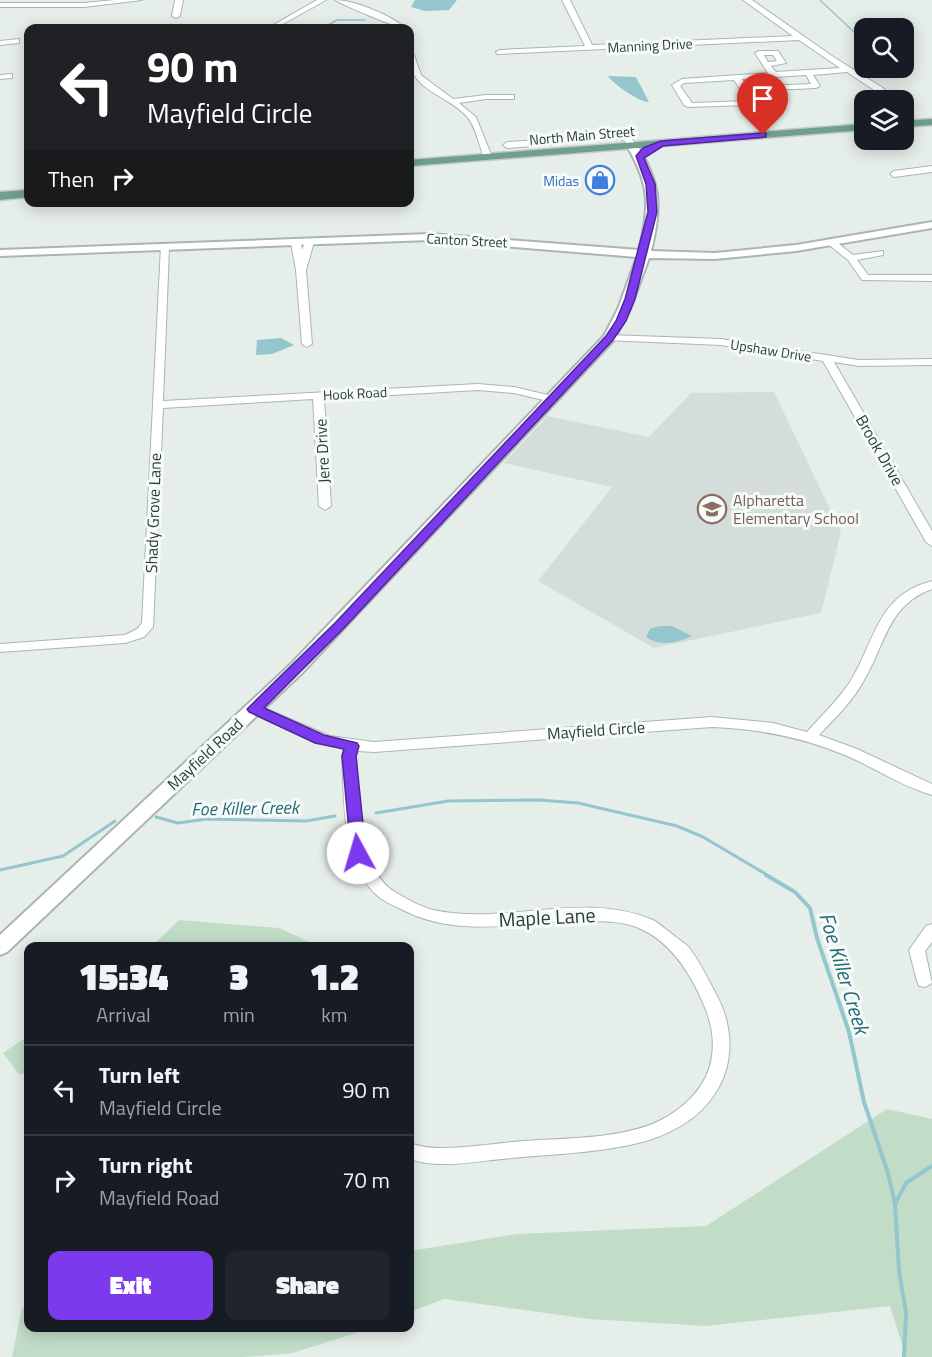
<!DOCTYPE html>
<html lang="en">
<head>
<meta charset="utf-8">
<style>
	body { margin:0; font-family:"Titillium Web",sans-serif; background:#20242c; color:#f1f3f6; height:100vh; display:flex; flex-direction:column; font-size:22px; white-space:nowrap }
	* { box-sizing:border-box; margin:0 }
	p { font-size:20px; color:#9ea1a6 }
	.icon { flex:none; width:33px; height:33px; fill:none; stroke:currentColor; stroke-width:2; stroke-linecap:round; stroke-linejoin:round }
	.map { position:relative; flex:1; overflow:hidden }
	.drawer { position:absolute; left:24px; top:942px; width:390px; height:390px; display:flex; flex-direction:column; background:#171b24; border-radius:12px; box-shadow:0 3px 15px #0003 }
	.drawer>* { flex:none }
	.hud { position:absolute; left:24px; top:24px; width:390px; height:183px; border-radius:12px; box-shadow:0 3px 15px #0003; background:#202124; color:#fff; overflow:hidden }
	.buttons { position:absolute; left:854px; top:18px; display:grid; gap:12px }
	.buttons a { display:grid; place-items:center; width:60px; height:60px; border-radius:12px; background:#171b24; box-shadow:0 3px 15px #0003; font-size:30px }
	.pin { position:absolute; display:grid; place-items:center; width:51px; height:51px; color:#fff; margin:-62px -26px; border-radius:50% 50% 50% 0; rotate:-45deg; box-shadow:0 0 6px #0007 }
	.pin .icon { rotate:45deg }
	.me { position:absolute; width:66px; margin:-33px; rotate:354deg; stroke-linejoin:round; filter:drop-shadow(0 0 4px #0008) }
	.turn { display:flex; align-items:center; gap:21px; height:126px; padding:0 24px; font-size:27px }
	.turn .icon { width:78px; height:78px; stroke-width:2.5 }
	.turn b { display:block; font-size:42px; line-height:51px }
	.then { display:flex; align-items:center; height:57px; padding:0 24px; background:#0003; gap:12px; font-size:22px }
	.eta { display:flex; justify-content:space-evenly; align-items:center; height:102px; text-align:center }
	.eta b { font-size:36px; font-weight:800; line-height:42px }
	.cta { display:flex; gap:12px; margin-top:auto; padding:12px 24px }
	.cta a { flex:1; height:69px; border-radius:12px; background:#7c3aed; color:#fff; font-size:24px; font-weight:800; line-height:69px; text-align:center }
	.cta a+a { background:#20242c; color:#f1f3f6 }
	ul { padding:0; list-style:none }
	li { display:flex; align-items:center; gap:18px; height:90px; padding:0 24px; border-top:2px solid #363941 }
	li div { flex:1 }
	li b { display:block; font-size:22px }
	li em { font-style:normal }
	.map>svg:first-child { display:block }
	.built { fill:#d4ddd9 }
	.green { fill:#c1ddc8 }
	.water { fill:#93c6cd }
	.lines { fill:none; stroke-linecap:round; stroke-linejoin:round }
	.stream-far2 { stroke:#93c6cd; stroke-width:1.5 }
	.stream-far1 { stroke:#93c6cd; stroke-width:3 }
	.stream { stroke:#93c6cd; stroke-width:4 }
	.minor-casing { stroke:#a9b6b1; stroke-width:2 }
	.tertiary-casing { stroke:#a9b6b1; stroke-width:4 }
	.primary-casing { stroke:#c2c9c7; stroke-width:3 }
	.minor { fill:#fff; fill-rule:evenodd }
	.tertiary { fill:#fff; fill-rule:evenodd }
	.primary { fill:#6e9f91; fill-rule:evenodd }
	.route { fill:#7c3aed; stroke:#51269a; stroke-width:1.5 }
	.labels { text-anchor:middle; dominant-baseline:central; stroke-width:6; stroke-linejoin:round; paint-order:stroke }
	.far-street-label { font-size:14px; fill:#263e37; stroke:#f6faf8 }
	.far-shop-label { font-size:14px; fill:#366cbe; stroke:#f6faf8; text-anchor:end }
	.street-label { font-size:16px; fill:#263e37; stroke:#f6faf8 }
	.education-label { font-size:16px; fill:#785e54; stroke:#f6faf8; text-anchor:start }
	.water-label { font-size:18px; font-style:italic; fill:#246a76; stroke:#f6faf8 }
	.near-street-label { font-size:20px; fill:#263e37; stroke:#f6faf8 }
	.near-water-label { font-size:21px; font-style:italic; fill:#246a76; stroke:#f6faf8 }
</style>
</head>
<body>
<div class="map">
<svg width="932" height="1357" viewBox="0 0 932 1357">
	<rect width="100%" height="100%" fill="#e6eeea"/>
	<!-- built -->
	<path class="built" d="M774 392 841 532 821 613 654 648 538 581 612 487 504 463 547 416 649 437 691 393Z"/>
	<!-- green -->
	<path class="green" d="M179 920 279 928 318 946H152Z
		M28 1036V1074H19L3 1053Z
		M887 1109 932 1119V1357H906L890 1306 706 1326 589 1319 444 1299 410 1312V1251L517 1234 706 1226Z
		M28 1306V1328H371L293 1353 244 1357H12L22 1308Z"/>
	<!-- water -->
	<path class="water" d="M415 0H457L449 10 425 11 411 7Z
		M608 76 636 77 649 102C640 103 612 83 608 76Z
		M281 338 294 345 272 354 256 355 257 340Z
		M659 626H672L692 636C677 643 660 647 646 637L650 629Z"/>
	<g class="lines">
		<!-- stream-far2 -->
		<path class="stream-far2" d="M820 0 855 33
			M323 28 337 20H365"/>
		<!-- stream-far1 -->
		<path class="stream-far1" d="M376 813 448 801 539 800 578 803 677 826 703 837 769 876
			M156 817 178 823 207 819 306 821 335 816
			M0 870 63 856 115 821"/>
		<!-- stream -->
		<path class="stream" d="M766 875 795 892 810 908 817 938 849 1032 864 1102 888 1173 895 1204 899 1271 906 1313 904 1357
			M895 1204 906 1183 932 1166"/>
		<!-- minor casing -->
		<g class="minor-casing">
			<path id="minor" d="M115 0H142L84 7H0V3H84Z
				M175 0H183L180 16 176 18 172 16Z
				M317 0H326L276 28H268Z
				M335 0C354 0 391 15 405 28 399 29 343 5 335 0Z
				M562 0H570L592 45 793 36 743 0H752L832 56 883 88 895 100H887L877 92 847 72 813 75 820 86 816 88 750 91 755 99 748 105 688 107 684 105 672 85 682 79 768 73 755 53 759 51H778L786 63 771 66 776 72 840 68 799 40 497 54 496 52 500 50 585 46ZM764 55H773L777 61 768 62ZM806 75 811 84 747 87 742 79ZM734 80 747 99 746 101 692 103 680 86 684 83Z
				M19 39V43L0 45V41Z
				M410 53 414 55 421 75 453 99 486 95H514V99H486L459 103 476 117 492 157 491 159 484 157C479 146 476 127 468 118 449 94 406 91 410 53Z
				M12 74V78L0 79V75Z
				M903 112 914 121V125H908L903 119Z
				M620 135 631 137 636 146 635 148H629L625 141 620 139 507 148 503 145 507 142Z
				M932 166V172L894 177 890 174 894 171Z
				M296 240 301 243 302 250 306 240 314 242 306 270 312 344 307 347 302 344 296 270 291 243Z
				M828 240H834L853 255 883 251V255L857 260 868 275H932V281L862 280 848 260 828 244Z
				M161 246 169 248 163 401 478 384 514 387 556 397 557 399 552 402 514 393 478 390 324 399 331 506 325 510 319 506 313 399 163 408 153 627 144 637 125 643 0 652V644L125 635 137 629 142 623Z
				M609 335 721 339 859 360 932 359V365L859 366 834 362 932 531V546L926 542 823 361 721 345 605 340V336Z
				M932 581V589C887 605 885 646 863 682 852 702 835 718 819 735L857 749 932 784V795C903 787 875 768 847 756 803 737 760 729 712 727L374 752 358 751 356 756C359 796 356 868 395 892 405 898 421 907 433 910 505 926 583 890 653 920 659 923 666 930 672 934 677 939 686 943 690 949 700 962 708 979 716 994 733 1025 735 1062 716 1092 698 1121 666 1137 634 1144 595 1153 553 1154 512 1158 481 1160 440 1170 410 1159V1143C420 1147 431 1148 441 1148 469 1148 497 1143 524 1141 565 1138 622 1139 659 1121 685 1108 708 1086 712 1056 716 1029 705 1005 693 982 681 961 666 941 643 930 626 921 604 921 585 921 525 921 461 939 405 911 397 907 387 903 380 898 340 865 345 803 342 756L344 749 307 738 249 712 247 709 249 706H259L330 736 374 742 712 717 773 723 807 732C822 715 838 700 850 682 876 640 877 595 932 581Z
				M932 924V942L925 951 932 983 925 987 919 986 917 981 909 950 926 926Z"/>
		</g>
		<!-- tertiary casing -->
		<g class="tertiary-casing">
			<path id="tertiary" d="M632 143 636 144C661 182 662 207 651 251L715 253 796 245 932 222V228L796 251 715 259 649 258 630 309 613 341 303 672 7 952 0 955V935L291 664 604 336 618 309 637 257 430 240 0 256V250L430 234 639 250C650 207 650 185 627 146Z"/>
		</g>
		<!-- primary casing -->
		<g class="primary-casing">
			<path id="primary" d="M932 119V125L903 127V121Z
				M864 124V130L410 166V160Z
				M28 190V197L0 200V192Z"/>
		</g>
		<!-- minor -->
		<use href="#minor" class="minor"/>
		<!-- tertiary -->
		<use href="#tertiary" class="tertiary"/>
		<!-- primary -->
		<use href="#primary" class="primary"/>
	</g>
	<!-- route -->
	<path class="route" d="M763 133H766V137L663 146 644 158 655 184 657 212 635 299 626 321 613 340 344 628 264 708 324 735 357 743 359 746 356 756 366 853 364 857H353L351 853 342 756 344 749 315 743 249 712 247 709 335 623 606 336 616 321 625 299 648 212 646 184 636 156 643 148 661 141Z"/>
	<!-- icons -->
	<defs>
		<g id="shop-ring" transform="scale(1.5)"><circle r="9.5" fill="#f6faf8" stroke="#3f7fe0" stroke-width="1.5"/><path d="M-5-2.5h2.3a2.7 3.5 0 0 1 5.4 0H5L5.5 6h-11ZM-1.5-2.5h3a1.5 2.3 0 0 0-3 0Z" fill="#3f7fe0"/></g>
		<g id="school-ring" transform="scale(1.5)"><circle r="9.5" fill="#f6faf8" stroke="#8d6e63" stroke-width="1.5"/><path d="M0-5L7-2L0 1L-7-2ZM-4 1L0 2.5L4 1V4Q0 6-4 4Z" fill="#8d6e63"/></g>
	</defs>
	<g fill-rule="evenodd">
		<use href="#shop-ring" x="600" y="180"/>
		<use href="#school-ring" x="712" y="509"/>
	</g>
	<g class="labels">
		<!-- far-street labels -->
		<g class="far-street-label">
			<text transform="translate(650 45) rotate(-3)">Manning Drive</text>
			<text transform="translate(582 135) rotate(-5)">North Main Street</text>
			<text transform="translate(467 240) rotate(3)">Canton Street</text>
			<text transform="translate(771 350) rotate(9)">Upshaw Drive</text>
			<text transform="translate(355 393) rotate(-3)">Hook Road</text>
		</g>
		<!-- far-shop labels -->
		<g class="far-shop-label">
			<text x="579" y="180">Midas</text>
		</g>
		<!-- street labels -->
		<g class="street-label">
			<text transform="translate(880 450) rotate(60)">Brook Drive</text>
			<text transform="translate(322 451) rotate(-93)">Jere Drive</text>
			<text transform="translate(153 513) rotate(-88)">Shady Grove Lane</text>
			<text transform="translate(596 730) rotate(-4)">Mayfield Circle</text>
			<text transform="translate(205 754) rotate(-43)">Mayfield Road</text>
		</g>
		<!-- education labels -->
		<g class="education-label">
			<text x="733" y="500">Alpharetta<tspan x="733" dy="18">Elementary School</tspan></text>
		</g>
		<!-- water labels -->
		<g class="water-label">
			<text transform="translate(245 808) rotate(-1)">Foe Killer Creek</text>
		</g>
		<!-- near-street labels -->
		<g class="near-street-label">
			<text transform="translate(547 917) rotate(-3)">Maple Lane</text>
		</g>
		<!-- near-water labels -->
		<g class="near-water-label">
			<text transform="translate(845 973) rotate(73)">Foe Killer Creek</text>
		</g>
	</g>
</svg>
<div class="buttons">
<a><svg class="icon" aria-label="search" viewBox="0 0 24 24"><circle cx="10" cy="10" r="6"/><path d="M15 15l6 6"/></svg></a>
<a><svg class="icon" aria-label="layers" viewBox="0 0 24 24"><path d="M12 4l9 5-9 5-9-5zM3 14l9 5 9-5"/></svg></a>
</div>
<div class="pin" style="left:763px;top:135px;background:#d93025"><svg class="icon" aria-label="arrive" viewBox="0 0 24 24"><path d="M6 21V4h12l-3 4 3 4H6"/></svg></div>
<svg class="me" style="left:358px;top:853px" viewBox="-20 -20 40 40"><circle r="19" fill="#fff"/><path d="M0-13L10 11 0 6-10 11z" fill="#7c3aed"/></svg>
<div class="hud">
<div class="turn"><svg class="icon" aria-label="left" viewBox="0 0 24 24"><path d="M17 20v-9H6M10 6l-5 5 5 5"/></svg><div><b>90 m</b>Mayfield Circle</div></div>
<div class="then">Then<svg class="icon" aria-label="right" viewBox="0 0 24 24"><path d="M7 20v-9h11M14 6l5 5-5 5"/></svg></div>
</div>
<section class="drawer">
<div class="eta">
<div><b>15:34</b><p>Arrival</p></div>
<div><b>3</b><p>min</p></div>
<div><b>1.2</b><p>km</p></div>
</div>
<ul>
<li><svg class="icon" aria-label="left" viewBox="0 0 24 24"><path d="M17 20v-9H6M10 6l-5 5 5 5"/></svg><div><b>Turn left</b><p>Mayfield Circle</p></div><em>90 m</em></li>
<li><svg class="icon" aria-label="right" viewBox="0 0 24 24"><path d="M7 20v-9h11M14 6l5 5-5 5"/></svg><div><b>Turn right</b><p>Mayfield Road</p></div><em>70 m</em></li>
</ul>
<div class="cta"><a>Exit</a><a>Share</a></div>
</section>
</div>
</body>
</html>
